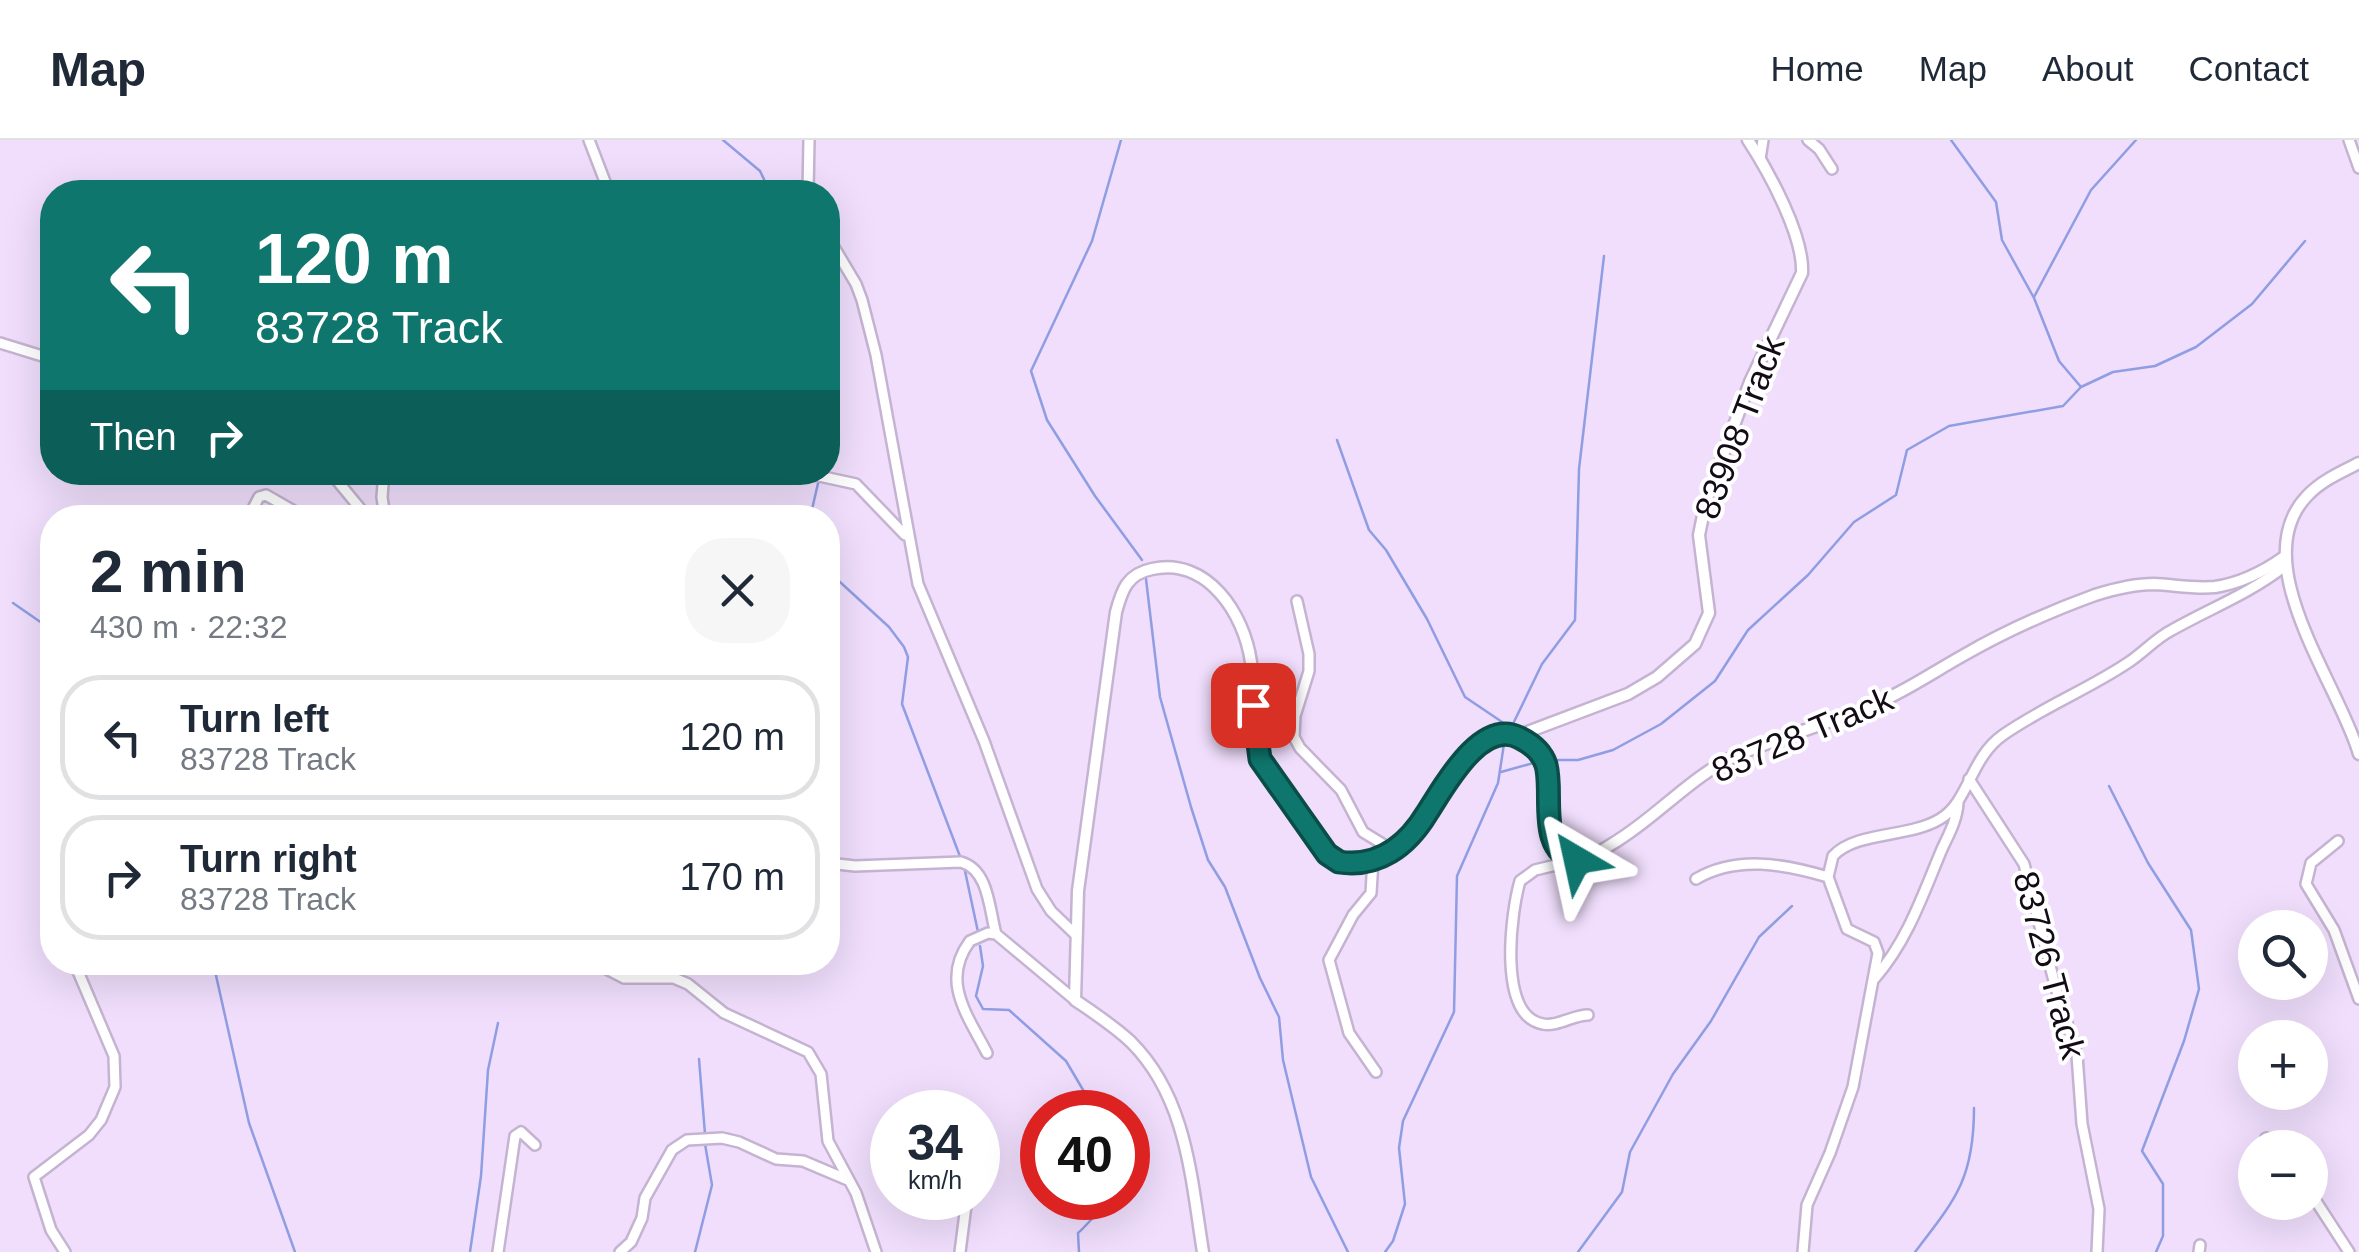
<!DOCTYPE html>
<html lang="en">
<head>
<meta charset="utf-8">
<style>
	body { margin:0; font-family:Arial,sans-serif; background:#f6f6f7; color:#1f2937; height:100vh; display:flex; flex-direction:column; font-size:38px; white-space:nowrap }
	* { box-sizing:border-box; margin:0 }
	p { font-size:32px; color:#747a83 }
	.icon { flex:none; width:55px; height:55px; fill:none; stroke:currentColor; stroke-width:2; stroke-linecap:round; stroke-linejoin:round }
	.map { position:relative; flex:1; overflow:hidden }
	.sheet { position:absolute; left:40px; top:365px; width:800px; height:470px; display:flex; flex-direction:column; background:#fff; border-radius:40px; box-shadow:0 10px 40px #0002 }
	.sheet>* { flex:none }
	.guide { position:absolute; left:40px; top:40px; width:800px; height:305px; border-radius:40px; box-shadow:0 10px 40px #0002; background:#0f766e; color:#fff; overflow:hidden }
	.fabs { position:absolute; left:2238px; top:770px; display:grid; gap:20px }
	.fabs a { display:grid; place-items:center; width:90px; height:90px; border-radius:50%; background:#fff; box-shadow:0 10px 40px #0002; font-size:50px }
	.speed { position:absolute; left:870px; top:950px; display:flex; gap:20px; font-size:50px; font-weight:700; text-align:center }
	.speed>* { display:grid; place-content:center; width:130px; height:130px; border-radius:50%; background:#fff; box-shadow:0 10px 40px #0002; line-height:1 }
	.speed small { font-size:25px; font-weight:400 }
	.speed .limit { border:15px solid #d22; background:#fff; color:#111 }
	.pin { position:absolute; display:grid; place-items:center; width:85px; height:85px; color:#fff; margin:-42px; border-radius:20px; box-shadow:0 5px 15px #0006 }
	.me { position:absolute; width:110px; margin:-55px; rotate:324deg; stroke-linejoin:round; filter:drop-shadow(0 0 8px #0008) }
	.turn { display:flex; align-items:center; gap:35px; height:210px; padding:0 50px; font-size:45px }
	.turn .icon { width:130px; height:130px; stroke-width:2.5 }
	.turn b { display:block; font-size:70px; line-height:85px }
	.then { display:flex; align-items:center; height:95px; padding:0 50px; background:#0003; gap:20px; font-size:38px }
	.round { display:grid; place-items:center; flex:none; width:105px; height:105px; border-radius:40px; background:#f6f6f7 }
	.head { display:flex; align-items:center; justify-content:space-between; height:170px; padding:0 50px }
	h1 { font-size:60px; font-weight:600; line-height:75px }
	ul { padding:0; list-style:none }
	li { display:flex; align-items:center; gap:30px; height:125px; margin:0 20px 15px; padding:0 30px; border:5px solid #e0e1e3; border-radius:40px }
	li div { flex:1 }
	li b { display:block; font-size:38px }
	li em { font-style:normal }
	header { display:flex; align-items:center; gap:60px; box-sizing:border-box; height:140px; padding:0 50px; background:#fff; border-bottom:2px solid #e0e1e3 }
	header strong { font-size:48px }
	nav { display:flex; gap:55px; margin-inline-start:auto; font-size:35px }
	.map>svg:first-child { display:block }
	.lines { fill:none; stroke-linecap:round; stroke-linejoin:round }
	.stream { stroke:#8f9de2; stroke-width:2.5 }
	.minor-casing { stroke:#c5b4d1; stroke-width:14 }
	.tertiary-casing { stroke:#c5b4d1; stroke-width:15 }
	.minor { stroke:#fff; stroke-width:9 }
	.tertiary { stroke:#fff; stroke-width:10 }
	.route-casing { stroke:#0a4d48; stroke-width:25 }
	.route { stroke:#0f766e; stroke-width:18 }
	.labels { text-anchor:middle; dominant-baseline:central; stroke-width:8; stroke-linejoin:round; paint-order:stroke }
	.street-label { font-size:35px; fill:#130c16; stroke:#fff }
</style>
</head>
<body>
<header>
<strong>Map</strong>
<nav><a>Home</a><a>Map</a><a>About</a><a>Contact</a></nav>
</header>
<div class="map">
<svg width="2359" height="1112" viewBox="0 0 2359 1112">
	<rect width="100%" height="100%" fill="#f0defc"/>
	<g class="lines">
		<!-- stream -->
		<path class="stream" d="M723 0 760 31 770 52
			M1121 0 1092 101 1031 231 1047 280 1095 356 1142 420
			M1951 0 1996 62 2002 100 2034 158 2059 221 2081 247
			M2034 157 2091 50 2136 0
			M1337 300 1369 390 1386 410 1427 479 1465 557 1511 588 1542 524 1575 480 1579 329 1604 116
			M810 378 819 339
			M828 431 889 487 904 507 908 517 902 564 961 719
			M1146 439 1160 557 1191 667 1208 720 1225 747 1260 838 1279 877 1283 920 1311 1037 1348 1112
			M13 463 52 490
			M1550 620H1578L1613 610 1661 584 1715 541 1748 490 1808 435 1854 382 1896 355 1907 310 1949 286 2063 266 2081 247 2113 232 2155 226 2196 207 2252 164 2305 101
			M1501 632 1537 622
			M2109 646 2148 723 2191 790 2199 849 2184 901 2142 1011 2163 1044V1096L2156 1112
			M965 731 978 792
			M980 806 983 826 976 856 983 869 1009 870 1066 921 1089 960 1108 972
			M213 822 249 983 295 1112
			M699 919 705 994
			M470 1112 481 1036 488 930 498 883
			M695 1112 712 1045 705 1004
			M1079 1112 1078 1093C1083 1089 1099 1071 1100 1070V1058
			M1385 1112 1393 1101 1405 1064 1399 1008 1403 981 1454 872 1457 736 1498 643 1504 604
			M1578 1112 1622 1052 1630 1012 1673 934 1711 881 1759 797 1792 766
			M1915 1112C1956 1059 1974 1038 1974 968"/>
		<!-- minor casing -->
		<g class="minor-casing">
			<path id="minor" d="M589 0 609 52
				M1808 0 1819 9 1832 29
				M2349 0 2359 28
				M1760 19 1763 0
				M808 52 809 0
				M828 97 856 144 862 160 876 215 918 444 984 601 1037 749 1051 771 1076 795
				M0 203 52 219
				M330 332 368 378
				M384 332 382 357 385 378
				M801 332 856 344 905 395
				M248 378 259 357 266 355 306 378
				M1297 461 1309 514V531L1295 576 1294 597 1300 608 1341 650 1363 692 1394 711
				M1969 639 2024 724 2055 845 2077 915 2082 984 2099 1069 2097 1112
				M2338 701 2311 723 2306 744 2334 790 2359 859
				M1373 720 1371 753 1353 775 1329 820 1349 893 1376 932
				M1577 720 1535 730 1520 741C1511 772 1497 876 1543 884 1557 887 1573 875 1588 875
				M828 723 855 726 961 722C989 730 989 769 996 794
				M1696 739C1737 715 1784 724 1828 737
				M996 794 1075 860
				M593 822 624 838H674L688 844 724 873 808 912 821 934 828 1001 856 1053 876 1112
				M1875 838C1908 800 1923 754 1942 709 1949 694 1957 680 1958 663
				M987 913C968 876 940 841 970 801L988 793 996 794
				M2266 998 2281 1008
				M2310 1052 2349 1112
				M65 1112 51 1090 34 1037 89 995 101 980 115 947 114 916 74 822
				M498 1112 515 996 521 992 535 1005
				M620 1112 631 1102 642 1078 645 1058 672 1010 687 1000 722 998 739 1002 776 1019 803 1021 848 1040
				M960 1112 967 1058
				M1803 1112 1807 1065 1830 1013 1853 947 1878 813 1874 802 1847 789 1828 737 1833 716C1856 691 1909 698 1940 679 1969 662 1970 618 2003 595 2043 567 2089 549 2129 522 2144 512 2156 498 2172 490 2211 468 2249 454 2285 426
				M2199 1112 2200 1105"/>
		</g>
		<!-- tertiary casing -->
		<g class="tertiary-casing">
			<path id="tertiary" d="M2359 323C2341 332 2321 341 2307 356 2244 422 2339 544 2359 614
				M1517 596 1628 554 1657 537 1695 504 1709 473 1699 395 1706 361 1750 242 1802 133C1804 96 1769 32 1748 0
				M1203 1112C1191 1038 1187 958 1131 902 1114 886 1094 873 1075 860L1078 751 1116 472C1122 450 1127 434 1152 429 1207 417 1244 473 1251 522 1255 554 1248 590 1261 620 1268 637 1281 649 1292 664 1304 680 1315 697 1327 714 1337 724 1348 725 1362 723 1432 712 1456 585 1509 594 1577 605 1526 723 1578 720 1591 719 1602 710 1612 704 1658 677 1693 633 1742 613 1789 594 1838 581 1884 560 1912 547 1937 530 1964 515 2004 492 2051 471 2095 455 2114 449 2134 444 2154 444 2175 445 2194 449 2215 447 2241 443 2263 432 2284 417"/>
		</g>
		<!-- minor -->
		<use href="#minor" class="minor"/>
		<!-- tertiary -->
		<use href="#tertiary" class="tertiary"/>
	</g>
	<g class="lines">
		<!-- route casing -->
		<g class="route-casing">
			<path id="route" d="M1253 565 1260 619 1327 714 1339 722C1378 728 1407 706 1427 673 1444 647 1481 577 1520 598 1532 604 1542 612 1546 625 1554 653 1536 712 1577 720"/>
		</g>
		<!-- route -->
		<use href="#route" class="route"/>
	</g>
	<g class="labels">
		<!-- street labels -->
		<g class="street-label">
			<text transform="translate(1739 287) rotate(-69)">83908 Track</text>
			<text transform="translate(1802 594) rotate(-23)">83728 Track</text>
			<text transform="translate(2050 825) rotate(75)">83726 Track</text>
		</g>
	</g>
</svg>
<div class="fabs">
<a><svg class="icon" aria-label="search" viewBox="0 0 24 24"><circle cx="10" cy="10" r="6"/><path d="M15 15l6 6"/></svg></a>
<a>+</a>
<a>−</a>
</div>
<div class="speed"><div>34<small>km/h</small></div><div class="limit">40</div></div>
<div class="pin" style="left:1253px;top:565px;background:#d93025"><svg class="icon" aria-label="arrive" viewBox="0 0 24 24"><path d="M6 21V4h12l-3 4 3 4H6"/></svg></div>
<svg class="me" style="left:1577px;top:720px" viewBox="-20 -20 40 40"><path d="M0-17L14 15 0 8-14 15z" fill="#0f766e" stroke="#fff" stroke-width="4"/></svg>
<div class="guide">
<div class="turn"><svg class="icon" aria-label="left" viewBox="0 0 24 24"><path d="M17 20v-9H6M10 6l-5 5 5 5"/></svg><div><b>120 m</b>83728 Track</div></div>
<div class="then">Then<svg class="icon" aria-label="right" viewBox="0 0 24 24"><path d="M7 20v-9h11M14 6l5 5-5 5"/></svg></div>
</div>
<section class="sheet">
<div class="head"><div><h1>2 min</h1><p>430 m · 22:32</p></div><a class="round"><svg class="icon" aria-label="close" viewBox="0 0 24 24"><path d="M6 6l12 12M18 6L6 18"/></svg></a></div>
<ul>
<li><svg class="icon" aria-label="left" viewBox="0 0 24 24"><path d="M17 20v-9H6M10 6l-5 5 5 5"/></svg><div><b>Turn left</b><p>83728 Track</p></div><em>120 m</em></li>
<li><svg class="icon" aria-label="right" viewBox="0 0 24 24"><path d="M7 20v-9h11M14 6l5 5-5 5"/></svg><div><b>Turn right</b><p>83728 Track</p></div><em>170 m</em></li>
</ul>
</section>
</div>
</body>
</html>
